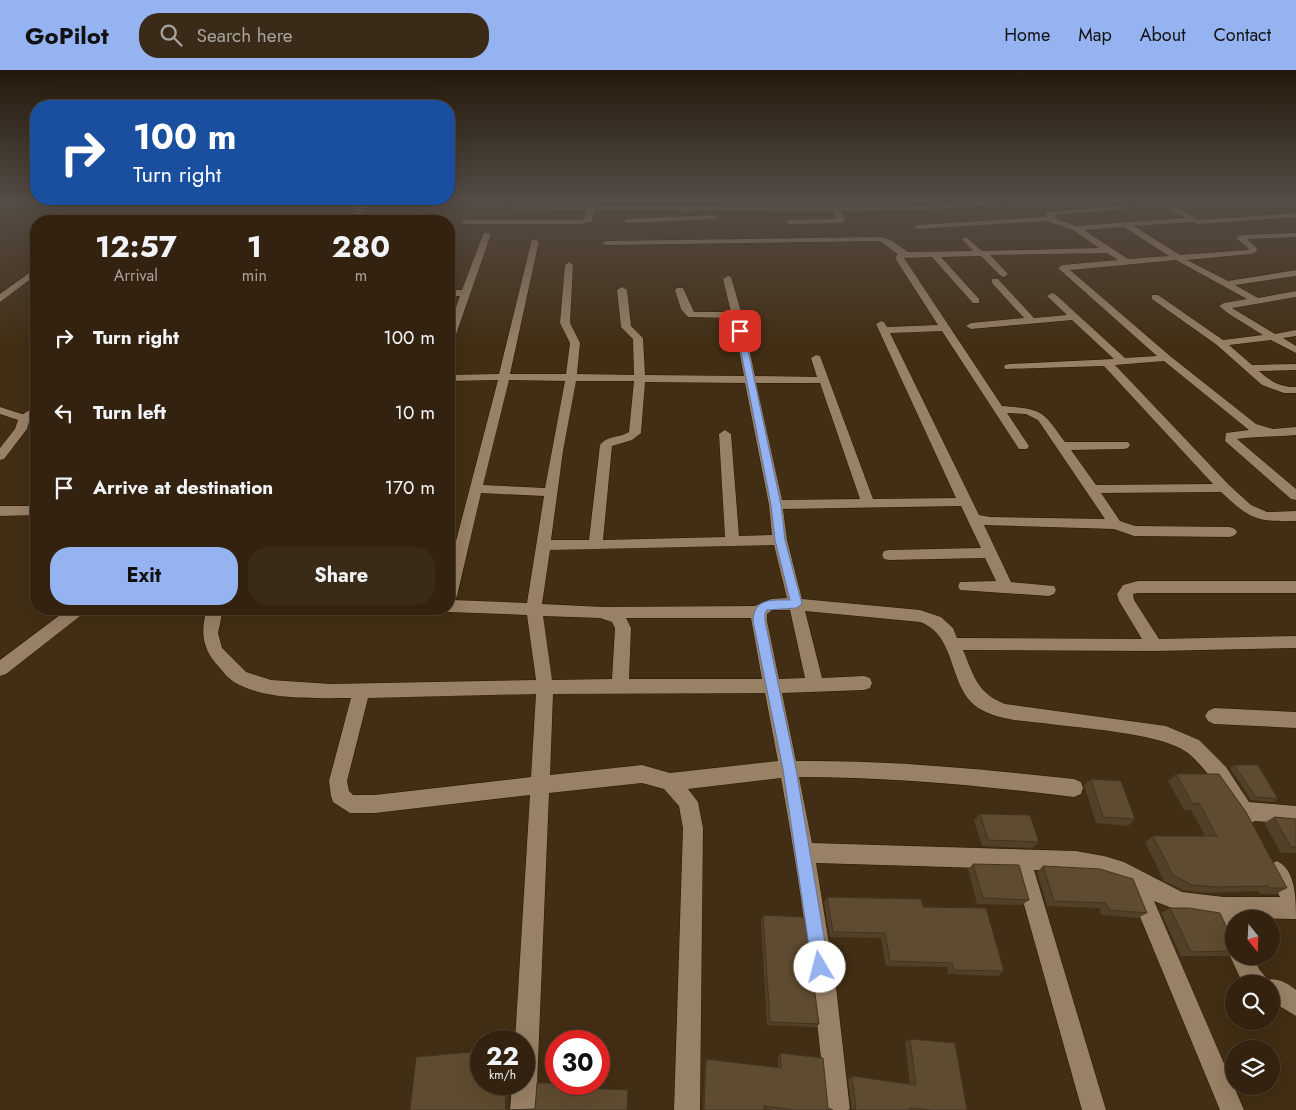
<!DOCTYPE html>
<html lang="en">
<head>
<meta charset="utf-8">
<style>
	body { margin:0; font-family:Jost,sans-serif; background:#3a2a18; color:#f1f3f6; height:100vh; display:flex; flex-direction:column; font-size:19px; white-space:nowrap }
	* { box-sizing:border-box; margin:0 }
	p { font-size:16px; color:#a8a49e }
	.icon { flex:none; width:28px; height:28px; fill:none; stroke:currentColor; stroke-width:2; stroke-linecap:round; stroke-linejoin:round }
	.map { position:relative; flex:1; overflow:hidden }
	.side { position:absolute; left:30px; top:145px; width:425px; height:400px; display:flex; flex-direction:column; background:#32220f; border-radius:20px; box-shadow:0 5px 20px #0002,0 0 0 1px #4d3f2f }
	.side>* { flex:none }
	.top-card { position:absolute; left:30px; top:30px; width:425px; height:105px; border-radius:20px; box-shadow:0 5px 20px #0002,0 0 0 1px #4d3f2f; background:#1a4fa0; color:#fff; overflow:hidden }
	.needle { width:32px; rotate:162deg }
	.fabs { position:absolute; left:1225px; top:840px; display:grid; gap:10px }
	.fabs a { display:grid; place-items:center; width:55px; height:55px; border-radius:50%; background:#32220f; box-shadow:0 5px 20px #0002,0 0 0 1px #4d3f2f; font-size:25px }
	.speed { position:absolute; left:470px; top:960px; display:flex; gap:10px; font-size:25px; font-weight:700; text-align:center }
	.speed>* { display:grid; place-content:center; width:65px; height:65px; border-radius:50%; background:#32220f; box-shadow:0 5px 20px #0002,0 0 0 1px #4d3f2f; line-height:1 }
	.speed small { font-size:12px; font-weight:400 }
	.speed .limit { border:8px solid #d22; background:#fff; color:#111 }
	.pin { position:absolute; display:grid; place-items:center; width:42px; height:42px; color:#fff; margin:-21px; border-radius:10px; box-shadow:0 2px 8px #0006 }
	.me { position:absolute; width:55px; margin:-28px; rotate:352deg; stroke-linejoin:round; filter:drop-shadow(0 0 4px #0008) }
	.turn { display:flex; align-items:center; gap:18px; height:105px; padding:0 20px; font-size:22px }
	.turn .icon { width:65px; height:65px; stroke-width:2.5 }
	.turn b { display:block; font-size:35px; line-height:42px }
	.eta { display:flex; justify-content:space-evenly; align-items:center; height:85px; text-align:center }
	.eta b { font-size:30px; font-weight:700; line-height:35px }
	.action { display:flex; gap:10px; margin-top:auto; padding:10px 20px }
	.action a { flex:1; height:58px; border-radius:20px; background:#95b2f1; color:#111; font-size:20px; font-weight:700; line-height:58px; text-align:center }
	.action a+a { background:#3a2a18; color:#f1f3f6 }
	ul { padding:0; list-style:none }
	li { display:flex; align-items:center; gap:15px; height:75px; padding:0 20px }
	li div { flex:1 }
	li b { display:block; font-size:19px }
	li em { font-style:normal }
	header { display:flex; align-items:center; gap:30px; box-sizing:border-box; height:70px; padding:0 25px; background:#95b2f1; color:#111 }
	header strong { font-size:24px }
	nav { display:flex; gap:28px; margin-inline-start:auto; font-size:18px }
	.search { width:350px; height:45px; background:#3a2a18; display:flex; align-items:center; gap:12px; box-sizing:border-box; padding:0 18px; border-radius:20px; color:#a8a49e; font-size:19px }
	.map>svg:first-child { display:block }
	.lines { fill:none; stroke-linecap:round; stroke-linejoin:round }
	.minor-casing { stroke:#281600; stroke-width:1 }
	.tertiary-casing { stroke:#281600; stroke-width:1 }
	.minor { fill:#988165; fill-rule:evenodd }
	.tertiary { fill:#988165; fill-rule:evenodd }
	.wall { fill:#524029 }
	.shaded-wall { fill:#423422 }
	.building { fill:#5f4b30; stroke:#423422 }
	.route { fill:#95b2f1; stroke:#61749d }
</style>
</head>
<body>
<header>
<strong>GoPilot</strong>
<div class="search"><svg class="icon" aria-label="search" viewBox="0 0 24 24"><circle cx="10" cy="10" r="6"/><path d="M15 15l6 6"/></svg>Search here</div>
<nav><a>Home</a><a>Map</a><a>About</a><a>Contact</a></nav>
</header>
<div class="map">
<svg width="1296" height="1040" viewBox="0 0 1296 1040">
	<rect width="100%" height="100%" fill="#422e14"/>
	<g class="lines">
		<!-- minor casing -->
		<g class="minor-casing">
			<path id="minor" d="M360 131H368L361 147H412L416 149 412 151H351Z
				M987 131H1022L1018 133 925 140 841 141 845 151 841 153 789 154 785 152 789 150 836 149 833 141 594 140 592 151 583 154H464L460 152 464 150H582L585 148 586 140 510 139V135H513L875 137 925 136Z
				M1155 131H1165L1199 150 1296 143V147L1198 154 1192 152 1134 156 1180 185 1247 180 1249 179 1236 168 1242 165 1296 163V167L1247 169 1257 178 1256 182 1251 184 1187 190 1228 211 1296 200V206L1235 215 1258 228 1296 221V227L1232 238 1275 264 1296 260V266L1283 268 1296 276V283L1271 270 1229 275 1252 295 1296 294V300L1259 301C1270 311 1280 317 1296 317V323H1284L1262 315 1217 275 1152 229V225H1158L1223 270 1263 265 1229 244 1219 236 1224 233 1247 229 1176 190 1070 200 1170 286 1256 354 1273 359 1296 357V365C1276 367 1257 366 1237 369L1296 419V430L1291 429 1225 371 1226 363 1249 360 1164 291 1115 295 1229 415 1251 435 1267 442 1296 441V451C1256 452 1250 449 1221 422L1101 423 1120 451 1135 456 1230 457 1235 459 1237 462 1235 465 1230 467 1134 466 1114 459 984 455 1011 512 1054 516 1056 520 1054 524 1049 526 960 520 958 516 960 512 996 511 985 488 889 490 884 489 882 485 884 481 889 480 981 478 961 436 783 439 787 470 802 529 920 540 941 547 953 558 957 568 1142 569 1119 531 1117 524 1123 515 1138 511H1296V523H1138L1133 524 1134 530 1159 569 1296 566V578L1155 581 963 580C974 606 977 623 1005 634L1166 656 1199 670 1226 697 1249 732 1296 736V754L1255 751 1247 755 1240 753C1225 728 1210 702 1188 683 1163 663 1077 658 1043 653 1023 651 998 650 980 639 947 619 958 565 920 552L805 541 822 608 864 606 870 608 872 613 870 618 864 620 782 623 796 691C889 690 981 699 1074 709L1081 712 1083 718 1081 724 1074 727C983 716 892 707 799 707L812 773 1076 781 1104 786 1124 792 1182 822 1224 827H1280L1267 801 1270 794 1277 791C1296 800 1296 829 1296 849L1234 848V886H1253L1259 899 1268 910C1277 907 1289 914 1296 920V946L1271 931V914H1243L1230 886 1232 881 1226 879 1212 847 1182 842 1154 831 1244 1040H1220L1126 813C1098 799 1064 801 1034 800L1106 1040H1082L1014 799 816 793 836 917 850 1040H826C816 928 801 818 781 708L688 719 698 732 703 758 700 1040H674L683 758 679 736 664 719 642 713 549 723 536 1040H510L512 1014H524V971H515L530 725 375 743H350L333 732 331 726 329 711 351 628C315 628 265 631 234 612 228 608 224 603 220 598 202 580 200 562 207 539H223L218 563 222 578 246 602 271 610 331 614 536 610 527 545 449 542 443 539H449V498L498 310 449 311V305L499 304 532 169 539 171 510 304H566L570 273 560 253 565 195 569 192 573 195 570 253 580 273 577 304 634 305 633 269 621 257 617 220 622 217 627 220 631 256 643 268 645 305 744 306 733 248 688 247 681 239 675 220 677 218H683L694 242H731L723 209 728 206 731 207 742 245 755 306 817 307 811 288 816 285 820 286 873 429 956 428 876 254 881 251 884 252 887 257 938 255 895 188 898 184 880 171 606 175 602 173 606 171 880 167 891 170 908 182 973 181 962 169 966 167 982 181 1099 178 1073 160 1046 151 917 159 913 157 917 155 1046 147V142L1054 141 1128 135 1132 137 1131 139 1054 145 1056 149 1076 156 1185 148ZM1124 157 1169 186 1128 189 1084 160ZM1107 183 1118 190 1062 195 1058 198 1157 286 1125 288 1055 224 1052 223 1047 226 1067 245 1034 248 998 209H992V213L1024 248 971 253 966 256 971 259 1072 250 1114 289 1009 294 1005 295 1004 297 1005 299 1104 296 1213 414 1096 415 1071 380 1124 379 1128 378 1130 375 1128 372H1065C1042 340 1043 339 1002 336L904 188 932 187 973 233H979V229L941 187 981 186 1001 206 1004 207 1008 204 990 185ZM942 261 1019 379H1027L1029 376 1007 343 1026 344 1038 350 1105 449 990 447 979 445 890 263ZM509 310 565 311 545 418 483 415ZM576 311H634L629 362C620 368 608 365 600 375L589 470H551L563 381ZM645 312 745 313 769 435 772 465 739 466 731 364 725 360 719 364 725 467 603 470 612 376 632 370 641 363ZM756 313H820L860 429 782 430ZM481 423 544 426 527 533 453 530 457 526ZM774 475 787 528 771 529 755 536 603 537 542 534 550 480ZM772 540H790L805 608 779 609 767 551V544ZM543 546 600 548 612 552 615 558 612 609 552 610ZM626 548H751L762 609H629L631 558ZM765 623 778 691 670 703 642 695 550 705 553 624ZM536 624 531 707 375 725H353L349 721 347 711 368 628Z
				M714 145 718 147 717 149 627 153 623 151 627 149Z
				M484 162 491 164 454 270 449 273V257L460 226H449V220H462Z
				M36 198V205L0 232V224Z
				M36 336V344L28 350H20L18 348 20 346Z
				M0 436H36V445L0 446Z
				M68 539H87L84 543 6 604 0 606V590Z
				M1214 638 1296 642V658L1214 654 1208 651 1205 646 1208 641Z"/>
		</g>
		<!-- tertiary casing -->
		<g class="tertiary-casing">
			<path id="tertiary" d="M0 337 28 346 30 348 27 359 4 389 0 390V378L15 359 18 350 0 344Z"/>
		</g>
		<!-- minor -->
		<use href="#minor" class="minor"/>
		<!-- tertiary -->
		<use href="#tertiary" class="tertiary"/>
	</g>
	<!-- wall -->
	<path class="wall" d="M1234 695 1278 729 1273 732 1251 730 1230 698Z
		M1176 704 1287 818 1276 824H1260L1258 821 1206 823 1183 820 1164 811 1145 772 1153 766H1205L1191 740H1184L1168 711Z
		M1091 709 1135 749 1128 756 1096 753 1084 715Z
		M980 744 1039 772 1033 778 982 776 974 750Z
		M1274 747 1296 749V783H1281L1264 753Z
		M973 794 1029 830 1022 835 977 834 968 799Z
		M1043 796 1147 843 1138 848 1101 845 1099 838 1047 836 1037 802Z
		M827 827 923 837 1004 901 998 906 948 904 947 897 886 896 881 868 830 867 824 832Z
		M1170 838 1234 873V883L1228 886H1181L1161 843Z
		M763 845 819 954 816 957 767 955 761 850Z
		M910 969 967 1040H847H852L848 1009 852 1006 910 1014 905 972Z
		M780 983 828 1038 833 1040H774L764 1039V1040H703L705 992 706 989 778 998V986Z"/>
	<!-- shaded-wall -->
	<path class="shaded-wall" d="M507 1014H510L508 1040 505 1038Z"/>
	<!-- building -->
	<path class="building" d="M1234 695H1258L1278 729 1256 727Z
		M1176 704H1219L1246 742 1287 818H1270L1269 816 1215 817 1192 815 1173 805 1153 766H1217L1199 733 1193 734Z
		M1091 709 1121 711 1135 749 1103 747Z
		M980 744 1030 745 1039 772 988 770Z
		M1274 747 1296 749V777H1291Z
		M973 794 1019 795 1029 830 983 828Z
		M1043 796 1100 799 1133 809 1147 843 1109 840 1106 833 1054 831Z
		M827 827 921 829 923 837 986 838 1004 901 954 900 952 893 890 891 885 863 833 862Z
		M1170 838H1189L1220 843 1234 873V881L1191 882Z
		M763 845 805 847 819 954 770 952Z
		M910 969 955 973 967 1040H932L910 1038V1040H848H854L856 1038 852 1006 916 1015Z
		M481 978V1014H507L505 1038 507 1040 535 1039 537 1013H556V1014H582V1018L628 1020 627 1040H410L416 987 471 982V979Z
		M780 983 823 988 828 1038 833 1040H795L764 1036V1040H704L706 989 781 998Z"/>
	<!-- sky -->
	<linearGradient id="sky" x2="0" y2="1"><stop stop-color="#24190b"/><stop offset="0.47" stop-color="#544c45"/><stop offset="1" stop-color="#544c45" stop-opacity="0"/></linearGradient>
	<rect width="1296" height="277" fill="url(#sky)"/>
	<!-- route -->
	<path class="route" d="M740 259 744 261 781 435 785 470 802 534 796 538 767 540 765 543V551L796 699 829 897 826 903 820 905 814 903 812 897 783 699 753 551C754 528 771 530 790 530L775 470 771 435 737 261Z"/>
</svg>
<div class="fabs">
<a><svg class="needle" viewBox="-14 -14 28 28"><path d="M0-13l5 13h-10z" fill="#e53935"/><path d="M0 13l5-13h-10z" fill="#a8a49e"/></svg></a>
<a><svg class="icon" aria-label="search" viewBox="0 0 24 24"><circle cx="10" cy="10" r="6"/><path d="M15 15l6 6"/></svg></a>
<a><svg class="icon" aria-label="layers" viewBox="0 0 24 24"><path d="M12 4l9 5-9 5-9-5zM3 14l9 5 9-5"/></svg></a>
</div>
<div class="speed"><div>22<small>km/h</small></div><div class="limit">30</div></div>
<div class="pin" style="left:740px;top:261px;background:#d93025"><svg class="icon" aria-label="arrive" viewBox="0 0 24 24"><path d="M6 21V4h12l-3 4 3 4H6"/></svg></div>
<svg class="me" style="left:820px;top:897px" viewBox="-20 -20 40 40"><circle r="19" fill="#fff"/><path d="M0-13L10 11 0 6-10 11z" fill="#95b2f1"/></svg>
<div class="top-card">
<div class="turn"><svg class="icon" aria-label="right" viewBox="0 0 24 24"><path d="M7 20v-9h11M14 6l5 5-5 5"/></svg><div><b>100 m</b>Turn right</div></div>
</div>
<section class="side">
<div class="eta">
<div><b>12:57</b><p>Arrival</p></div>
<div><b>1</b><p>min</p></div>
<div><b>280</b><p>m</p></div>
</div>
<ul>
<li><svg class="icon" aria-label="right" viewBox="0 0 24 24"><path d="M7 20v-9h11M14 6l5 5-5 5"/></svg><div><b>Turn right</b></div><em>100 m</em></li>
<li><svg class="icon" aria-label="left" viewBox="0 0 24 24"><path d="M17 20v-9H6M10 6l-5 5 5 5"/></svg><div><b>Turn left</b></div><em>10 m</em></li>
<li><svg class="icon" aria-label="arrive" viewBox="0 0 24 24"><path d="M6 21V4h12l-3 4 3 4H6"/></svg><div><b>Arrive at destination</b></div><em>170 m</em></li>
</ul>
<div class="action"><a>Exit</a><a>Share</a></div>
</section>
</div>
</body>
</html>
